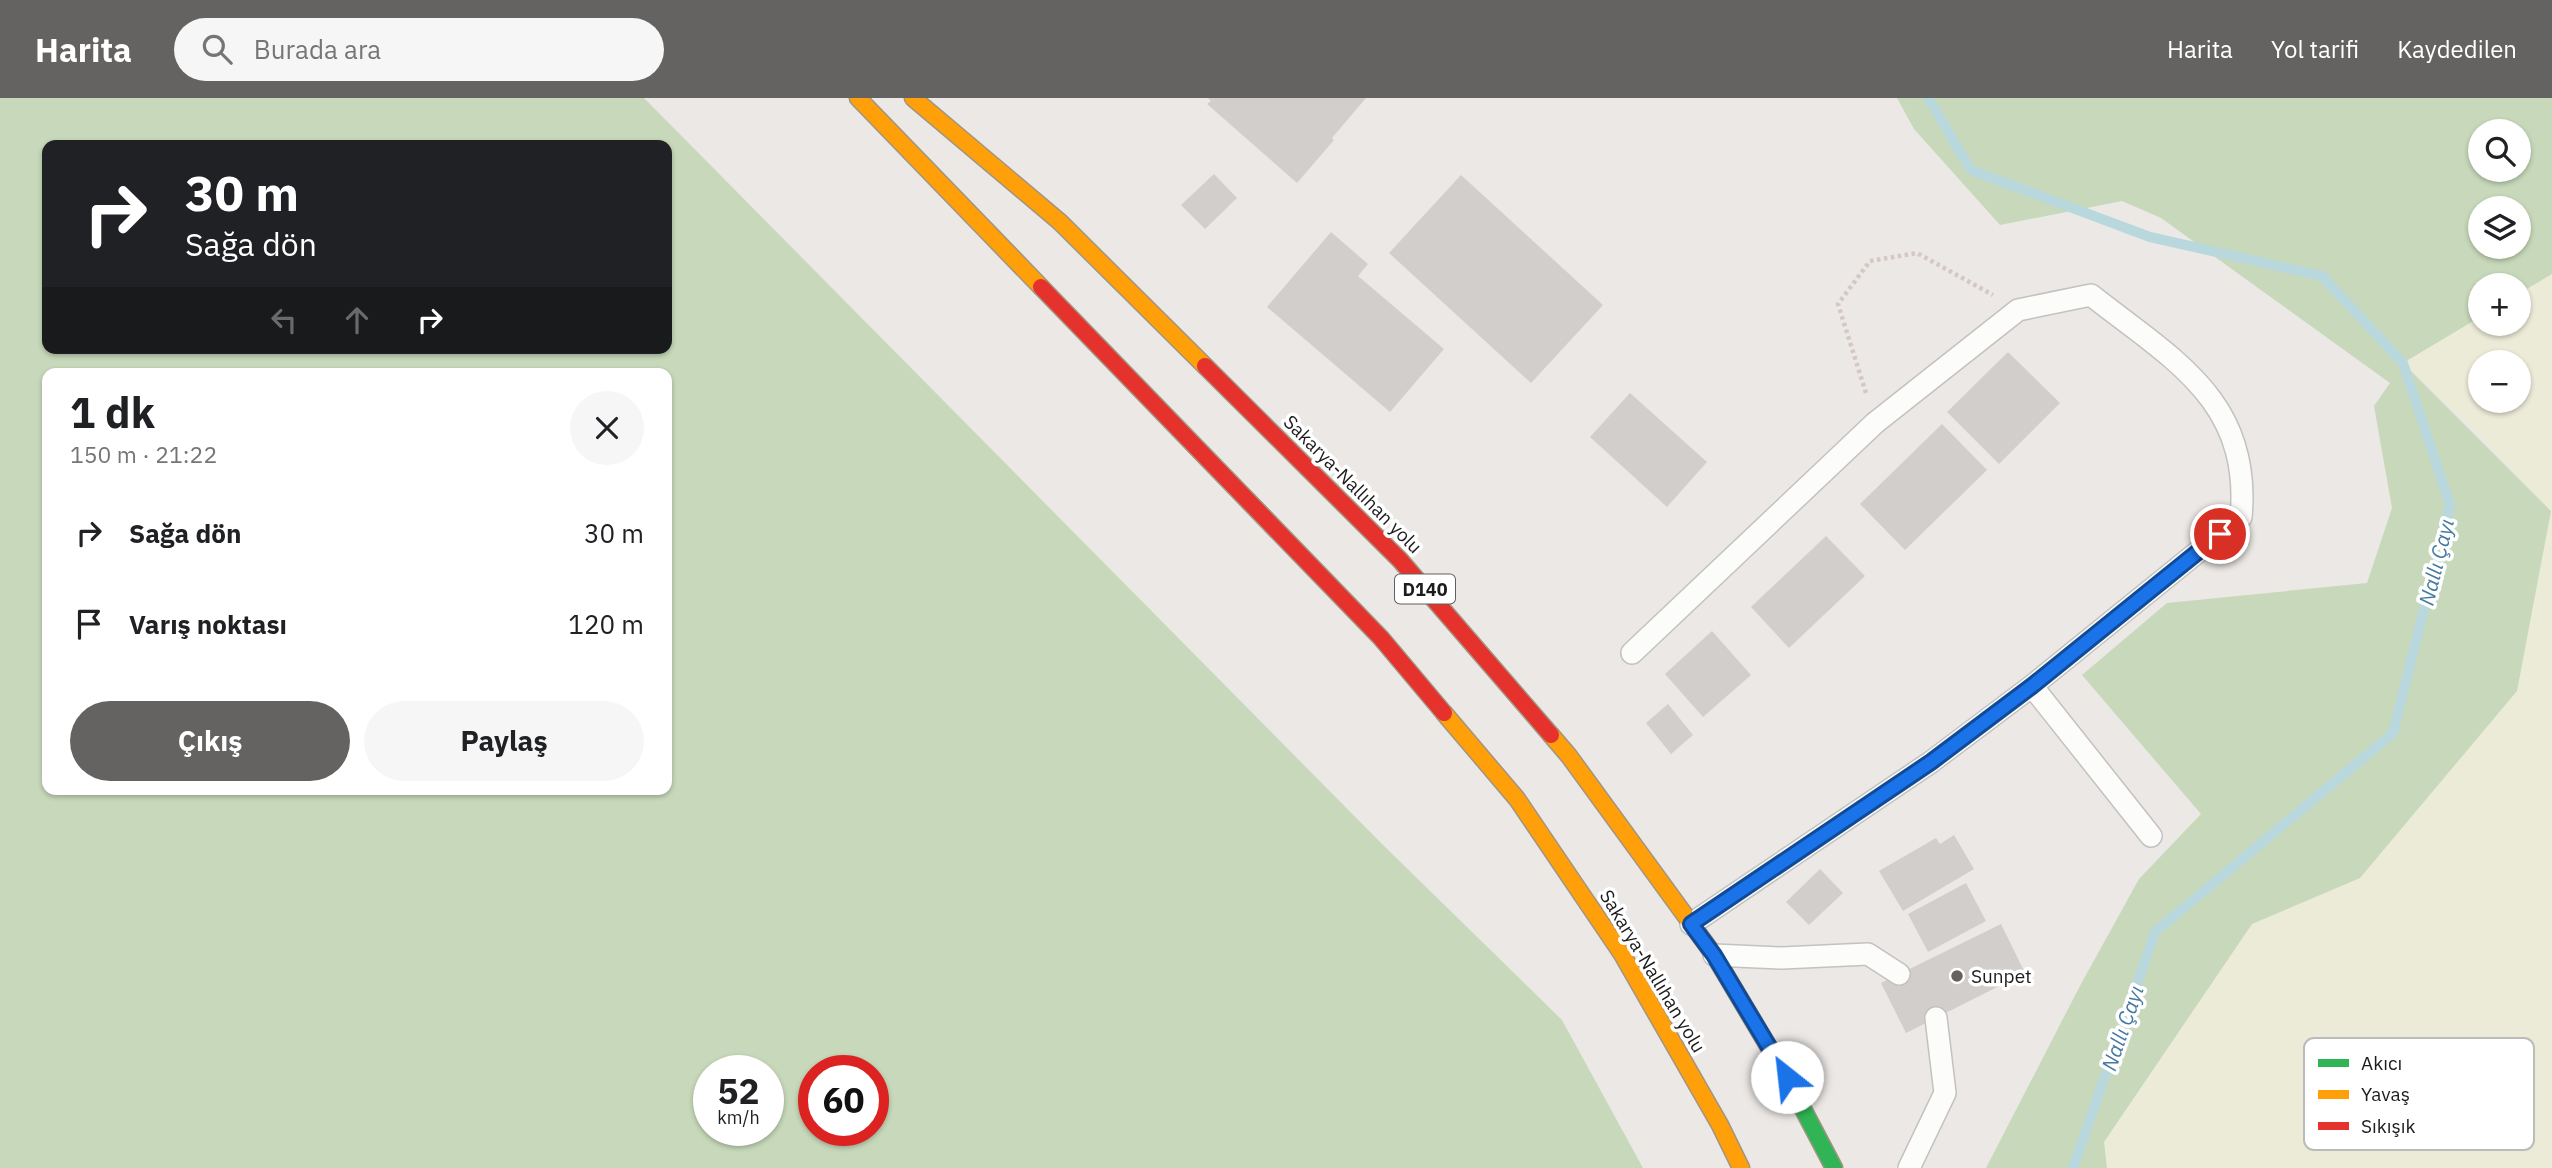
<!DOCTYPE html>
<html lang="tr">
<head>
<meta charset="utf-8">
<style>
	body { margin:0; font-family:"IBM Plex Sans",sans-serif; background:#f6f6f6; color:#202124; height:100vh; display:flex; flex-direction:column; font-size:26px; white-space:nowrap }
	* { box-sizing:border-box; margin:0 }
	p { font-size:23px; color:#757577 }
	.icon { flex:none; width:38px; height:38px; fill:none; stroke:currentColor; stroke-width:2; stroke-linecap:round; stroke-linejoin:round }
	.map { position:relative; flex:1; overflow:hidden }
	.side { position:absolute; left:42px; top:270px; width:630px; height:427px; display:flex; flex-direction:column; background:#fff; border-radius:14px; box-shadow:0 2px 5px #0004 }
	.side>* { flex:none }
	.top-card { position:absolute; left:42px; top:42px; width:630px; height:214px; border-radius:14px; box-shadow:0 2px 5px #0004; background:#202124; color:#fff; overflow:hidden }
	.controls { position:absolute; left:2468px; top:21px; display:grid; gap:14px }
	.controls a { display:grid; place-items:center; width:63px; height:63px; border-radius:50%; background:#fff; box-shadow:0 2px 5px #0004; font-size:35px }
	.speed { position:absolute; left:693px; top:957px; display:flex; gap:14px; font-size:35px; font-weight:700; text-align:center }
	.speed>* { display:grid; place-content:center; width:91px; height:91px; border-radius:50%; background:#fff; box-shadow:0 2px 5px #0004; line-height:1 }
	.speed small { font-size:18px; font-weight:400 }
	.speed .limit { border:10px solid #d22; background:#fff; color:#111 }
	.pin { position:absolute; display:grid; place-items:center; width:60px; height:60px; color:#fff; margin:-30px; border:4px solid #fff; border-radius:50%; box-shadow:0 2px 7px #0007 }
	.me { position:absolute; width:77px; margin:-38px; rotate:331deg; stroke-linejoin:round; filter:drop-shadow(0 0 5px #0008) }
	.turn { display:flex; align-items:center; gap:24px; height:147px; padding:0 28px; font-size:32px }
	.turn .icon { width:91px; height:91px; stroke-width:2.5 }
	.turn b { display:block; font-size:49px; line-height:60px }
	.lanes { display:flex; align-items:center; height:66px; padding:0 28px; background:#0003; justify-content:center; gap:35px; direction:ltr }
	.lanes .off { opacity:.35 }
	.round { display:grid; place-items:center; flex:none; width:74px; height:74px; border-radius:37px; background:#f6f6f6 }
	.overview { display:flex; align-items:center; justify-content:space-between; height:119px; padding:0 28px }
	h1 { font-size:42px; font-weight:700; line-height:52px }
	.button { display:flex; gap:14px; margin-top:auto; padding:14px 28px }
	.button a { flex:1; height:80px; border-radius:42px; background:#646362; color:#fff; font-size:28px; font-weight:700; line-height:80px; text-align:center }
	.button a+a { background:#f6f6f6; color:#202124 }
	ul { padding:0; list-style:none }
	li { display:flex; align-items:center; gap:21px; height:91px; padding:0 28px }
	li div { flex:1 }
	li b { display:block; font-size:26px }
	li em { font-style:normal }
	header { display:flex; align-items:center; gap:42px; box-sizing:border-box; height:98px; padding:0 35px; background:#646362; color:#fff }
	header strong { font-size:33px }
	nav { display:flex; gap:38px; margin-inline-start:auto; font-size:24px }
	.search { width:490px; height:63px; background:#f6f6f6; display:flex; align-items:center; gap:18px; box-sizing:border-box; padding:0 24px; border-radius:38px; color:#757577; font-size:26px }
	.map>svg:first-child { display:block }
	.farmland { fill:#ecebd8; fill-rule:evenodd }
	.forest { fill:#c7d9ba; fill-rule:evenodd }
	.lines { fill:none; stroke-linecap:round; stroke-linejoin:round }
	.stream { stroke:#b9d8de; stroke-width:10 }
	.building { fill:#d2cecc }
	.lane-casing { stroke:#c3c2c1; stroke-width:24 }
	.fast-casing { stroke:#a19582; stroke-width:19 }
	.slow-casing { stroke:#a19582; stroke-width:19 }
	.jam-casing { stroke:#a19582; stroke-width:19 }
	.path { stroke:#d5c7c5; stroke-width:4.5; stroke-dasharray:3.5 3.5; stroke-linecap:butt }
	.lane { stroke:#fcfcfb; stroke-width:21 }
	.fast { stroke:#30b455; stroke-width:16 }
	.slow { stroke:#ff9f0a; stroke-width:16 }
	.jam { stroke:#e5322d; stroke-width:16 }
	.route-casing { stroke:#114b97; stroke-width:18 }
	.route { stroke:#1a73e8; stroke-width:12 }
	.poi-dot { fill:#646362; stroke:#fff; stroke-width:2.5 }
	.labels { text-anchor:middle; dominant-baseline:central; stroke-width:7; stroke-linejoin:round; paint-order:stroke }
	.shield { fill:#fff; stroke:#606060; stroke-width:2 }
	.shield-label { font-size:18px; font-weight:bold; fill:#1c1c1c }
	.street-label { font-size:19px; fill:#1c1c1c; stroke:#fff }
	.poi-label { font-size:19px; fill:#1c1c1c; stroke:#fff; text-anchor:start }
	.water-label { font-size:21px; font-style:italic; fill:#477aa2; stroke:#fff }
	.key { fill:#fff; stroke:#bbb; stroke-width:2 }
	.key-label { font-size:19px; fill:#1c1c1c }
</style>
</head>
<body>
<header>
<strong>Harita</strong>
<div class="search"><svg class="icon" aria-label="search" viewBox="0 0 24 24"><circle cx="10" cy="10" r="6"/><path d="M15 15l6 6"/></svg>Burada ara</div>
<nav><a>Harita</a><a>Yol tarifi</a><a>Kaydedilen</a></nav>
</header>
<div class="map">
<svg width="2552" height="1070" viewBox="0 0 2552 1070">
	<rect width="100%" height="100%" fill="#ebe8e5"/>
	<!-- farmland -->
	<path class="farmland" d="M2552 176V1070H2107L2104 1044 2252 826 2360 780 2550 413 2473 330 2403 265 2480 219V226H2518V196ZM2480 264H2518V303H2480Z"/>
	<!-- forest -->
	<path class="forest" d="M0 0H644L1381 745 1562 922 1643 1070H0ZM47 47H667V250H47ZM47 275H667V691H47ZM709 973H768V1032H709ZM814 973H873V1032H814Z
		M1897 0H2552V176L2518 196V187H2480V219L2403 265 2551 413 2517 593 2360 780 2252 826 2104 1044 2107 1070H1986L2081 886 2139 781 2201 716 2082 577 2167 505 2367 485 2392 410 2374 308 2390 285 2161 120 2122 103 2000 127 1914 31ZM2480 33H2518V72H2480ZM2480 110H2518V149H2480Z"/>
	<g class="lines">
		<!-- stream -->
		<path class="stream" d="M1928 0 1971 72 2150 139 2322 178 2403 265 2450 407 2393 635 2155 834 2073 1070"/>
	</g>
	<!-- building -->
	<path class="building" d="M1208 0H1366L1332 40 1334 42 1297 85 1207 6 1211 3Z
		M1214 76 1237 100 1205 131 1181 107Z
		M1461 77 1603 207 1531 285 1389 155Z
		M1331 134 1368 166 1358 178 1444 251 1390 314 1267 209Z
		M2008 254 2060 305 1999 366 1947 314Z
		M1630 295 1707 364 1667 409 1590 339Z
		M1942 326 1987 372 1905 452 1860 406Z
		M1826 438 1865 478 1789 550 1751 509Z
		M1712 533 1751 577 1703 619 1665 576Z
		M1668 606 1693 637 1671 656 1646 625Z
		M1954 737 1974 771 1903 813 1879 773 1936 740 1940 746Z
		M1820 771 1843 795 1809 827 1786 804Z
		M1966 785 1986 823 1928 854 1908 816Z
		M2001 826 2025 875 1906 935 1881 885Z"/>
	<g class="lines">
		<!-- lane casing -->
		<g class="lane-casing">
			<path id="lane" d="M1632 555 1875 325 2018 212 2091 197C2172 261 2252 302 2241 419L2032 588 1931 664 1691 826
				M2032 588 2151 738
				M1714 857 1782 860 1868 856 1899 876
				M1909 1070 1945 995 1936 920"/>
		</g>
		<!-- fast casing -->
		<g class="fast-casing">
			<path id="fast" d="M1783 973 1834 1070"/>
		</g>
		<!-- slow casing -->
		<g class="slow-casing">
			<path id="slow" d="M858 0 1041 189
				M913 0 1060 124 1205 268
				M1444 615 1517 701 1622 856 1720 1027 1741 1070
				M1551 637 1569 658 1714 857 1783 973"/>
		</g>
		<!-- jam casing -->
		<g class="jam-casing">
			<path id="jam" d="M1041 189 1381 540 1444 615
				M1205 268 1400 462 1551 637"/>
		</g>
		<!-- path -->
		<path class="path" d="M1866 295 1838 206 1870 163 1917 155 1993 197"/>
		<!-- lane -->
		<use href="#lane" class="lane"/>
		<!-- fast -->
		<use href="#fast" class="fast"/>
		<!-- slow -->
		<use href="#slow" class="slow"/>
		<!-- jam -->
		<use href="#jam" class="jam"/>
	</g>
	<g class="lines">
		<!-- route casing -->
		<g class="route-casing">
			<path id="route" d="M1787 979 1714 857 1691 826 1931 664 2032 588 2220 436"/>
		</g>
		<!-- route -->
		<use href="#route" class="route"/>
	</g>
	<!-- markers -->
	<circle class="poi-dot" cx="1957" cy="878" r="7"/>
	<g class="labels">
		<!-- shield labels -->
		<rect class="shield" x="1395" y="476.5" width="60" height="29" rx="5"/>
		<g class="shield-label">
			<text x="1425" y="491">D140</text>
		</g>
		<!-- street labels -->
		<g class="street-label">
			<text transform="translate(1353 386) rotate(45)">Sakarya-Nallıhan yolu</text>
			<text transform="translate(1653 873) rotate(59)">Sakarya-Nallıhan yolu</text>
		</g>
		<!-- poi labels -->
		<g class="poi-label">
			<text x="1971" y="878">Sunpet</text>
		</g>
		<!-- water labels -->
		<g class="water-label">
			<text transform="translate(2436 464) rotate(-76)">Nallı Çayı</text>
			<text transform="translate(2122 930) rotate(-71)">Nallı Çayı</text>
		</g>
	</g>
	<!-- legend -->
	<rect x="2304" y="940" width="230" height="112" rx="10" class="key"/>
	<rect x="2318" y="961" width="31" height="8" fill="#30b455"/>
	<rect x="2318" y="992" width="31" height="9" fill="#ff9f0a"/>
	<rect x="2318" y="1024" width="31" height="8" fill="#e5322d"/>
	<g class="key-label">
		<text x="2361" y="972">Akıcı</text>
		<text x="2361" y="1003">Yavaş</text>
		<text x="2361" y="1035">Sıkışık</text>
	</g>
</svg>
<div class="controls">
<a><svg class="icon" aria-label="search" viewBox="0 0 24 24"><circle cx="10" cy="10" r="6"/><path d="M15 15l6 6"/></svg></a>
<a><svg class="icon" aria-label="layers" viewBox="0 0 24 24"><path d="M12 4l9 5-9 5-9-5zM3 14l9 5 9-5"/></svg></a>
<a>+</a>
<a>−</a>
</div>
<div class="speed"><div>52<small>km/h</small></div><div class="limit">60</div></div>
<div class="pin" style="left:2220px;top:436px;background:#d93025"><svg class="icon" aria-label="arrive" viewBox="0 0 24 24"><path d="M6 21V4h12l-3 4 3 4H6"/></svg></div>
<svg class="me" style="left:1787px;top:979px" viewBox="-20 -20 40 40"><circle r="19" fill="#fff"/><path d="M0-13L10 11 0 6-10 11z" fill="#1a73e8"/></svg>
<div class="top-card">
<div class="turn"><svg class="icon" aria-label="right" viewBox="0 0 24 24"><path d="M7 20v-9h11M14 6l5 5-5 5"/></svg><div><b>30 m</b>Sağa dön</div></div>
<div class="lanes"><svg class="icon off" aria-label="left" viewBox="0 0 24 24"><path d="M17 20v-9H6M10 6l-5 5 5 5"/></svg><svg class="icon off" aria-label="ahead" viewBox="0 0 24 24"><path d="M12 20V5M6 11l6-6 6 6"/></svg><svg class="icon" aria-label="right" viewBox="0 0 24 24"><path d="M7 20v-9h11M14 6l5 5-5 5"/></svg></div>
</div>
<section class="side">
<div class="overview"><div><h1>1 dk</h1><p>150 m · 21:22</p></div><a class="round"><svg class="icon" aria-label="close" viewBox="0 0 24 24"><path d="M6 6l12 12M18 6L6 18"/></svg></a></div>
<ul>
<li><svg class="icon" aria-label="right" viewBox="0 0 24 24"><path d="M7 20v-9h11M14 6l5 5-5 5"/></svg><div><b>Sağa dön</b></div><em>30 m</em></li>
<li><svg class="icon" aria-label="arrive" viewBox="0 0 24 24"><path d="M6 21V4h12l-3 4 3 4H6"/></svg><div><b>Varış noktası</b></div><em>120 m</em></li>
</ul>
<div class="button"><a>Çıkış</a><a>Paylaş</a></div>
</section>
</div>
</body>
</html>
